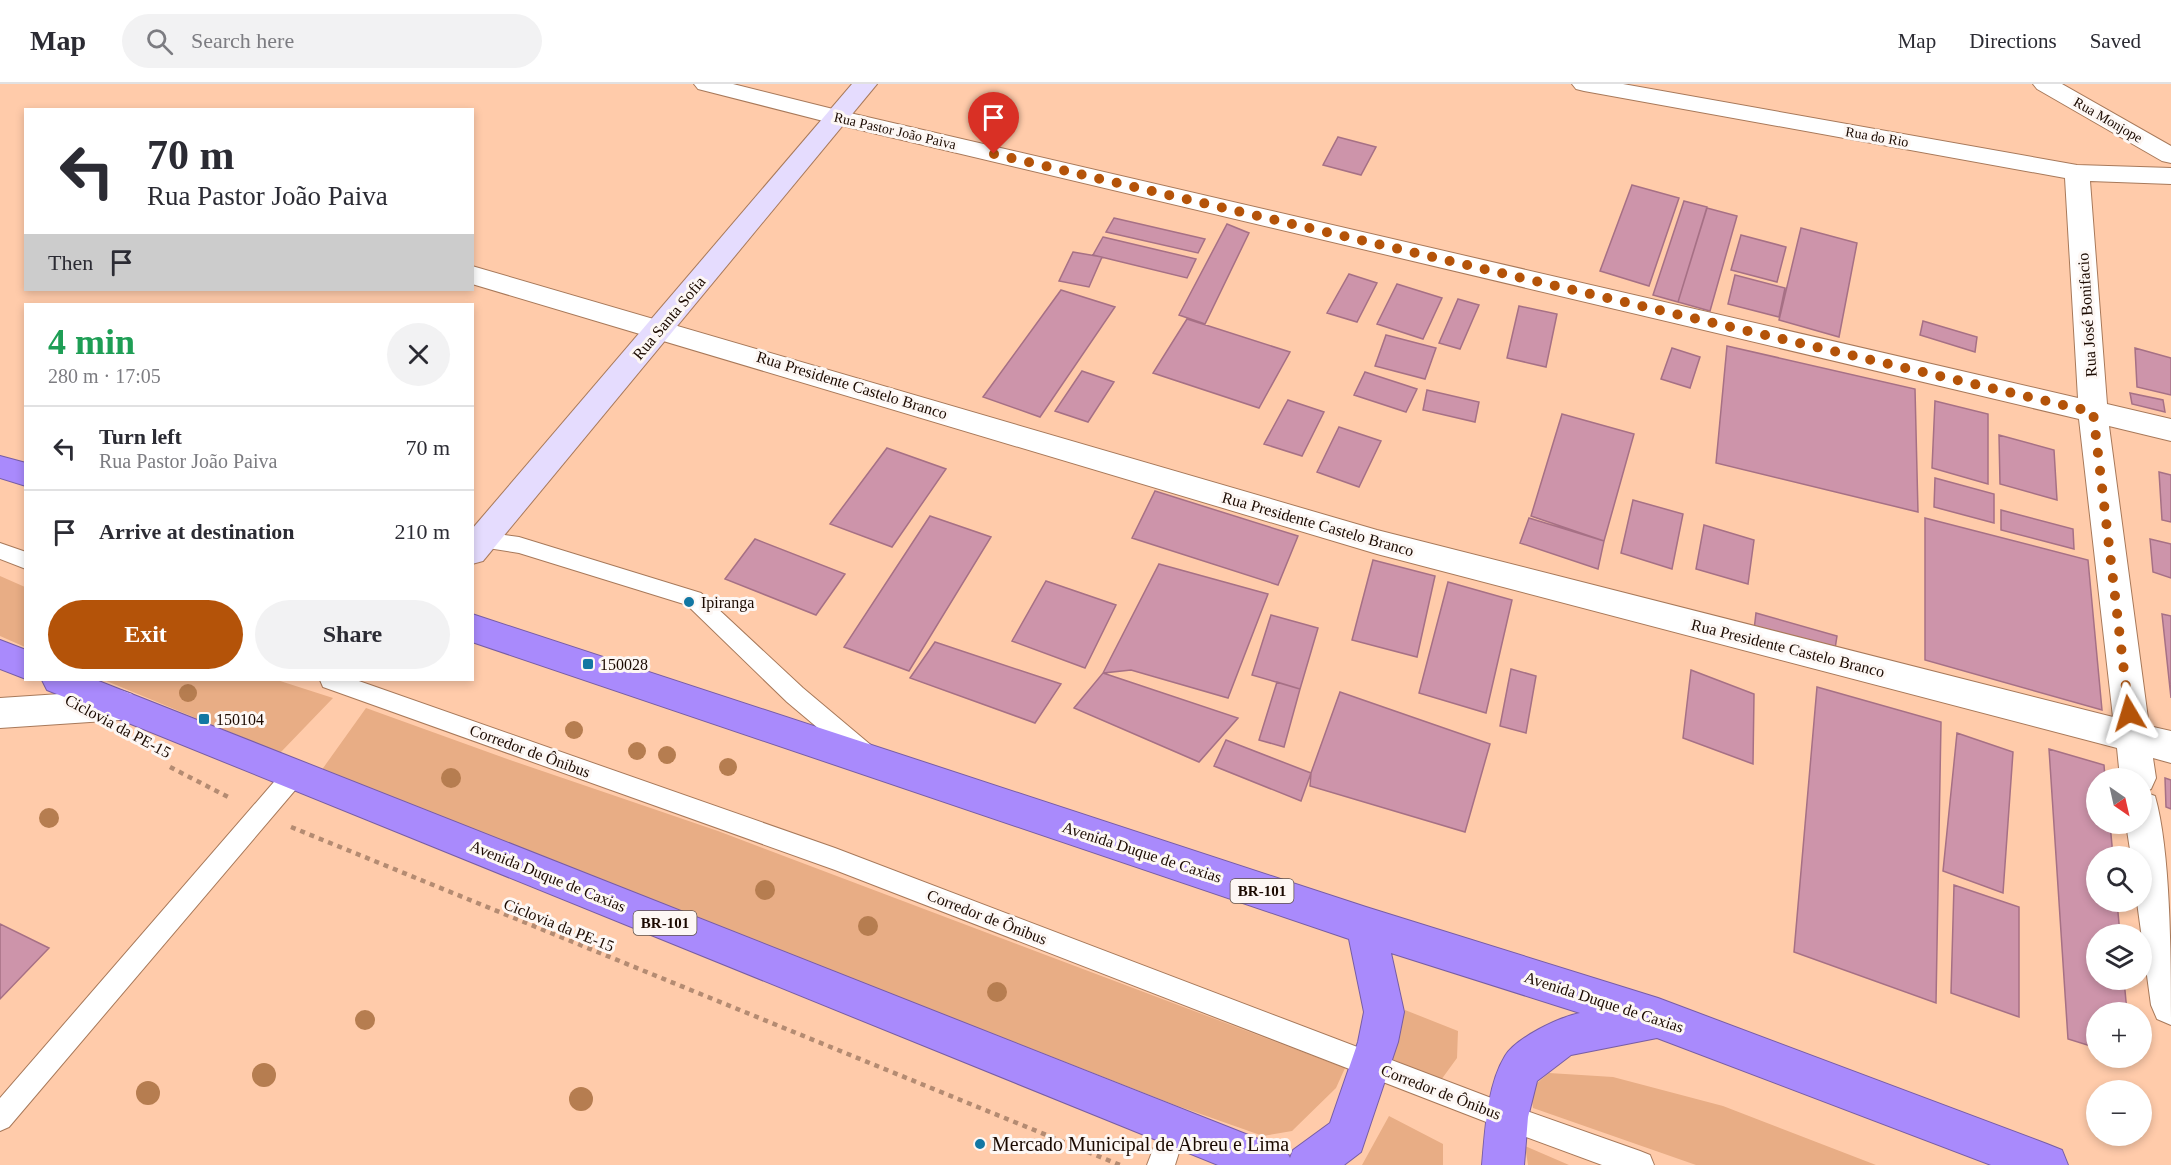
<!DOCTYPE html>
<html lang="en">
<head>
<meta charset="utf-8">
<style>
	body { margin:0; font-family:Georgia,serif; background:#f2f2f3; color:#2b2b33; height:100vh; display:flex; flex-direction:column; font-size:22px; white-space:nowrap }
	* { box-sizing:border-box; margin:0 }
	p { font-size:20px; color:#7c7c81 }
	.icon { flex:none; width:33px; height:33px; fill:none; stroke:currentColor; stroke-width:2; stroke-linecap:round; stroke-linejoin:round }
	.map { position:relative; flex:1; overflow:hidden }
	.drawer { position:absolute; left:24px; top:219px; width:450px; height:378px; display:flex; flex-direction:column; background:#fff; border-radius:0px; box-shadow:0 3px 9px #0003 }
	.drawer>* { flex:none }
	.top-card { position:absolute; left:24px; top:24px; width:450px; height:183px; border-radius:0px; box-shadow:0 3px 9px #0003; background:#fff; color:#2b2b33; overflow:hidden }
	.needle { width:39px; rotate:146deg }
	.tools { position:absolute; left:2086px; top:684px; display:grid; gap:12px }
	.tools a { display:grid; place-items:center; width:66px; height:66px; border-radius:50%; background:#fff; box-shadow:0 3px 9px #0003; font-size:30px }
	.pin { position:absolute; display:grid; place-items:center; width:51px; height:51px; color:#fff; margin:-62px -26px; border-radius:50% 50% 50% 0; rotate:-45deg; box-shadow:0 0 6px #0007 }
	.pin .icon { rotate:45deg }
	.me { position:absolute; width:66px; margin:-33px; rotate:353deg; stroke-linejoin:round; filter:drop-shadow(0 0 4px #0008) }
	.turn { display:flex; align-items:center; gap:21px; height:126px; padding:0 24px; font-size:27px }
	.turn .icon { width:78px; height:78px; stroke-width:2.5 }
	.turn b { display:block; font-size:42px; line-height:51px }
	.then { display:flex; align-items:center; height:57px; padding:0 24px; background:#0003; gap:12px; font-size:22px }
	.round { display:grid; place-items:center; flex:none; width:63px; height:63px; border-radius:32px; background:#f2f2f3 }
	.summary { display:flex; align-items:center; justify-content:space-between; height:102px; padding:0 24px }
	h1 { font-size:36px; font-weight:600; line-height:45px; color:#1e9e55 }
	.action { display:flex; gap:12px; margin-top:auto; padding:12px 24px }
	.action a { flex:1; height:69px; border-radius:36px; background:#b45309; color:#fff; font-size:24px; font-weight:600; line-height:69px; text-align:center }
	.action a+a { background:#f2f2f3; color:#2b2b33 }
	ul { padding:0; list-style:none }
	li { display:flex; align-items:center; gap:18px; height:84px; padding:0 24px; border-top:2px solid #e1e1e2 }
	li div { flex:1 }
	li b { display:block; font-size:22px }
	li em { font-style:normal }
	header { display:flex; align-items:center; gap:36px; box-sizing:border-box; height:84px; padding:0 30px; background:#fff; border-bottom:2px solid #e1e1e2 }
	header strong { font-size:28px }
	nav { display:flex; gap:33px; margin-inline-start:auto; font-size:21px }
	.search { width:420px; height:54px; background:#f2f2f3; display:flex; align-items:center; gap:15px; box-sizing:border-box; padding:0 21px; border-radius:33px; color:#7c7c81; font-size:22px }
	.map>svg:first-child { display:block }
	.green { fill:#e8ad85 }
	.building { fill:#cd94aa; stroke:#a67085; stroke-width:1.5 }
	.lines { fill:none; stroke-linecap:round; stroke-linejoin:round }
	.lane-casing { stroke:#a8795a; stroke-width:2 }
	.street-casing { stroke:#a8795a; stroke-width:2 }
	.secondary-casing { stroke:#a8795a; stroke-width:2 }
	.highway-casing { stroke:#775da4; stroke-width:2 }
	.path { stroke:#b48b72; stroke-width:4.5; stroke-dasharray:5 5; stroke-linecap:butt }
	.lane { fill:#fff; fill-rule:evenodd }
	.street { fill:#fff; fill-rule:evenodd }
	.secondary { fill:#e5dcfe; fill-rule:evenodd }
	.highway { fill:#a98afc; fill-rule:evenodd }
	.tree { fill:#b67d50 }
	.route { stroke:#b45309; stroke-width:10; stroke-dasharray:0 18 }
	.poi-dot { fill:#1277a3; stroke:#fdf7f4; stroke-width:2 }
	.labels { text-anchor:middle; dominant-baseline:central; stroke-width:6; stroke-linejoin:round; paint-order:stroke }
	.far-street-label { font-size:14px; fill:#1b0a01; stroke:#fdf7f4 }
	.shield { fill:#fdf7f4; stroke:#5f514a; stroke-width:1.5 }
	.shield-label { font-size:15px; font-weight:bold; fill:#1b0a01 }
	.street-label { font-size:16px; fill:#1b0a01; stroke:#fdf7f4 }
	.poi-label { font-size:16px; fill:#1b0a01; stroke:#fdf7f4; text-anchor:start }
	.near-poi-label { font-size:20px; fill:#1b0a01; stroke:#fdf7f4; text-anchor:start }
</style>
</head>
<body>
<header>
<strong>Map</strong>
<div class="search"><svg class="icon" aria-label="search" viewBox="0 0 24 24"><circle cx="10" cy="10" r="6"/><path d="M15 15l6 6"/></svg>Search here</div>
<nav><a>Map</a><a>Directions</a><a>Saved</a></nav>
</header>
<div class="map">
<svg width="2171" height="1081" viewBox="0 0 2171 1081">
	<rect width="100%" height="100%" fill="#ffcbaa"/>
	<!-- green -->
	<path class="green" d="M0 492 25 503V563L0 552Z
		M104 596H277L333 614 280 669Z
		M366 624 510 676 718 747 1345 984 1336 1004 1292 1047 1263 1052 1175 1021 321 687Z
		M1405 926 1458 947 1457 974 1441 996 1389 974Z
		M1549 989 1613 993 1723 1022 1876 1081H1696L1533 1024 1530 1005Z
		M1389 1032 1443 1060V1081H1362Z
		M1525 1062 1569 1081H1528Z"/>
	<!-- building -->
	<path class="building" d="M1338 53 1376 63 1361 91 1323 81Z
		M1632 101 1679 114 1649 202 1600 187Z
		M1684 117 1707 123 1678 218 1653 211Z
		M1707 124 1737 132 1710 227 1678 218Z
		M1114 134 1205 155 1198 169 1106 148Z
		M1227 140 1249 149 1205 240 1179 231Z
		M1801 144 1857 159 1839 253 1779 236Z
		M1741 151 1786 163 1777 198 1731 186Z
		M1103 153 1196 175 1187 194 1093 171Z
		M1073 168 1102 173 1089 203 1059 197Z
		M1349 190 1377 199 1357 238 1327 229Z
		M1735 191 1785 204 1779 233 1728 220Z
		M1397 200 1442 214 1423 255 1377 240Z
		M1061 206 1115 223 1040 333 983 313Z
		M1458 215 1479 221 1460 265 1439 259Z
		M1519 222 1557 230 1546 283 1507 274Z
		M1187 235 1290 268 1259 324 1153 289Z
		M1923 237 1977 253 1975 268 1920 251Z
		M1386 251 1436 264 1425 295 1375 282Z
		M1727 262 1915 305 1918 428 1716 379Z
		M1672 264 1700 273 1690 304 1661 295Z
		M2135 264 2171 274V311L2137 303Z
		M1082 287 1114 298 1088 338 1055 327Z
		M1365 288 1417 305 1406 328 1354 311Z
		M1427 306 1479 318 1475 338 1423 326Z
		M2130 309 2163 316 2165 328 2132 320Z
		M1288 316 1324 328 1302 372 1264 360Z
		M1935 317 1988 330V400L1932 384Z
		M1562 330 1634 350 1604 457 1531 432Z
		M1339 343 1381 357 1359 403 1317 388Z
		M1999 351 2054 366 2057 416 2000 400Z
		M887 364 946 385 892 463 830 440Z
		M2159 388 2171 391V438L2162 436Z
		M1935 394 1994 410V439L1934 423Z
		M1155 407 1298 452 1278 501 1132 454Z
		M1633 416 1683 430 1672 485 1621 469Z
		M2001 426 2073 445 2074 465 2001 446Z
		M930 432 991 453 909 587 844 563Z
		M1529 434 1604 457 1598 485 1520 459Z
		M1925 434 2088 476 2102 626 1925 576Z
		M1704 441 1754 456 1748 500 1696 485Z
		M755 455 845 490 816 531 725 495Z
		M2150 455 2171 460V494L2153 488Z
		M1373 476 1435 492 1417 573 1352 556Z
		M1159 480 1268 510 1228 614 1131 586 1103 589Z
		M1046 497 1116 521 1085 584 1012 557Z
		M1448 498 1512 516 1486 629 1419 609Z
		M1756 529 1837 552 1834 571 1754 546Z
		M2162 530 2171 532V614Z
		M1271 531 1318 544 1300 605 1252 591Z
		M935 558 1061 600 1035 639 910 594Z
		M1511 585 1536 592 1526 649 1500 642Z
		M1691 586 1754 610 1753 680 1683 654Z
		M1103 589 1238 634 1199 678 1074 624Z
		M1277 598 1300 605 1284 663 1259 656Z
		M1817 603 1941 638 1936 919 1794 868Z
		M1340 608 1490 660 1465 748 1310 702 1311 689Z
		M1957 649 2013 668 2003 809 1943 787Z
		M1226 656 1311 689 1301 717 1214 682Z
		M2049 665 2104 681 2105 694H2097V740H2110L2113 772H2097V818H2117L2120 850H2097V896H2124L2127 928H2097V964L2068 955Z
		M2165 694 2171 696V725L2166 723Z
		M1954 801 2019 823V933L1951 909Z
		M0 840 49 864 0 915Z"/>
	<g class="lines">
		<!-- lane casing -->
		<g class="lane-casing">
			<path id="lane" d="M482 448 519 453 701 509 803 604 872 662 875 669 872 676 864 679 856 676 787 618 687 521 519 469 475 462 472 457 475 450Z
				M0 459 26 468V485L0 475Z
				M320 596H356L835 764 1507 1020 1640 1067 1650 1071 1654 1081H1602L1507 1046 835 786 323 603Z
				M294 681 302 684 305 691 302 698 9 1043 0 1047V1014L286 684Z
				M1174 1030 1183 1034 1187 1043 1175 1081H1147L1165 1034Z"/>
		</g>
		<!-- street casing -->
		<g class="street-casing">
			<path id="street" d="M694 0H733L837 26 2078 314 2065 94 1584 7 1576 5 1572 0H1623L2077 81 2171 84V100L2090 97 2107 320 2171 335V357L2109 342 2149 642 2171 647V679L2153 674 2156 694 2151 705 2144 708 2155 712C2171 768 2171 878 2171 941L2157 935 2151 921 2137 818H2142V772H2131L2126 740H2142V694H2120L2117 664 1377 470 472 200V182L1377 446 2113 633 2079 335 835 40 698 5Z
				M2033 0H2062L2171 62V79L2162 77 2037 5Z
				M120 606 132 610 137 621 132 632 120 636 0 644V614Z"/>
		</g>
		<!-- secondary casing -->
		<g class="secondary-casing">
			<path id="secondary" d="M852 0H877L483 477 472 480V445Z"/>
		</g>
		<!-- highway casing -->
		<g class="highway-casing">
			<path id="highway" d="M0 372 26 379V402L0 394Z
				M472 530 1366 823 1658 914 2047 1060 2062 1066 2068 1081H1991L1657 954 1571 971 1537 997 1528 1033 1524 1081H1482C1485 1048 1487 1001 1505 972 1516 954 1559 933 1580 929L1391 869 1404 928 1398 958 1361 1068 1344 1081H1218L47 606 42 596H96L1271 1060 1286 1066 1290 1074 1293 1066 1330 1039 1358 958 1364 928 1349 855 472 558Z
				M0 556 26 566V595L0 585Z"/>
		</g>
		<!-- path -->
		<path class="path" d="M170 683 230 714
			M291 743 1120 1081"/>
		<!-- lane -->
		<use href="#lane" class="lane"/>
		<!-- street -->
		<use href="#street" class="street"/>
		<!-- secondary -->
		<use href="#secondary" class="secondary"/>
		<!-- highway -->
		<use href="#highway" class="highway"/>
	</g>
	<!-- trees -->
	<g class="tree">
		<circle cx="188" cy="609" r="9"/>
		<circle cx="574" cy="646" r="9"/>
		<circle cx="637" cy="667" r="9"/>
		<circle cx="667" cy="671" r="9"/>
		<circle cx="728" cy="683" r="9"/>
		<circle cx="451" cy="694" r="10"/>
		<circle cx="49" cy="734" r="10"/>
		<circle cx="765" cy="806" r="10"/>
		<circle cx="868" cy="842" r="10"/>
		<circle cx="997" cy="908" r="10"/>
		<circle cx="365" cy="936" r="10"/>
		<circle cx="264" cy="991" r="12"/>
		<circle cx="148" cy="1009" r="12"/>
		<circle cx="581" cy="1015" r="12"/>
	</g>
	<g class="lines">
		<!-- route -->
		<path class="route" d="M994 70 2093 328 2129 629"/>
	</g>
	<!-- markers -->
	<g class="poi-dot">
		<circle cx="689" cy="518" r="6"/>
		<rect x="582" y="574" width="12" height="12" rx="3"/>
		<rect x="198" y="629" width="12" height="12" rx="3"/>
		<circle cx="980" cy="1060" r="6"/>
	</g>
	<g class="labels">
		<!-- far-street labels -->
		<g class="far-street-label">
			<text transform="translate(2108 36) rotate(30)">Rua Monjope</text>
			<text transform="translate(895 47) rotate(13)">Rua Pastor João Paiva</text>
			<text transform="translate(1877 53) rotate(10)">Rua do Rio</text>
		</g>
		<!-- shield labels -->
		<g class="shield">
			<rect x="1230.5" y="795" width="63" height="24" rx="4.5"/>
			<rect x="633.5" y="827" width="63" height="24" rx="4.5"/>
		</g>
		<g class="shield-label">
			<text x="1262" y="807">BR-101</text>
			<text x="665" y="839">BR-101</text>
		</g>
		<!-- street labels -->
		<g class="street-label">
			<text transform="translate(2087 231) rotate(-94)">Rua José Bonifacio</text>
			<text transform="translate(669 234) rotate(-50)">Rua Santa Sofia</text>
			<text transform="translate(852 301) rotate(17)">Rua Presidente Castelo Branco</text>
			<text transform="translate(1318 440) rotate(16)">Rua Presidente Castelo Branco</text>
			<text transform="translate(1788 564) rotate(14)">Rua Presidente Castelo Branco</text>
			<text transform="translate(118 642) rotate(28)">Ciclovia da PE-15</text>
			<text transform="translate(530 667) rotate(20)">Corredor de Ônibus</text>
			<text transform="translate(1142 768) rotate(18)">Avenida Duque de Caxias</text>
			<text transform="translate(548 792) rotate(22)">Avenida Duque de Caxias</text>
			<text transform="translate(987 833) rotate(21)">Corredor de Ônibus</text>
			<text transform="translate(559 841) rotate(22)">Ciclovia da PE-15</text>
			<text transform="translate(1604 918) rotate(18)">Avenida Duque de Caxias</text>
			<text transform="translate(1441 1008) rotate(21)">Corredor de Ônibus</text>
		</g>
		<!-- poi labels -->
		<g class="poi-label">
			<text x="701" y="518">Ipiranga</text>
			<text x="600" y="580">150028</text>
			<text x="216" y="635">150104</text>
		</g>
		<!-- near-poi labels -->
		<g class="near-poi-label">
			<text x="992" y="1060">Mercado Municipal de Abreu e Lima</text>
		</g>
	</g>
</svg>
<div class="tools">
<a><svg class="needle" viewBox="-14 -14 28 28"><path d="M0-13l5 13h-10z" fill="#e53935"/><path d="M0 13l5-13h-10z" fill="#7c7c81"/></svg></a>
<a><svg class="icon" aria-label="search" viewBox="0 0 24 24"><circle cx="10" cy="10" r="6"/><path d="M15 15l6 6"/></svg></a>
<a><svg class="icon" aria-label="layers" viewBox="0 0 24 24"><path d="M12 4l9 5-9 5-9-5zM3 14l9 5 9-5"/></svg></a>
<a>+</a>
<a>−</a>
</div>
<div class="pin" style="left:994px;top:70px;background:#d93025"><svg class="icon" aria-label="arrive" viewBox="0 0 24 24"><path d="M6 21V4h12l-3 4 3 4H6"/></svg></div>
<svg class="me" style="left:2129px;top:629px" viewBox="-20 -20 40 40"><path d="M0-17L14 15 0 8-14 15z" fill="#b45309" stroke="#fff" stroke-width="4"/></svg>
<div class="top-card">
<div class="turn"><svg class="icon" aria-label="left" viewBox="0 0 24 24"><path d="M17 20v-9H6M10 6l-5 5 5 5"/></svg><div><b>70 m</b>Rua Pastor João Paiva</div></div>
<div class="then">Then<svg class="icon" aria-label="arrive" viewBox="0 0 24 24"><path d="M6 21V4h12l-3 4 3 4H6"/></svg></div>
</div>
<section class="drawer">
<div class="summary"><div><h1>4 min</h1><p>280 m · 17:05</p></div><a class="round"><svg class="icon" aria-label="close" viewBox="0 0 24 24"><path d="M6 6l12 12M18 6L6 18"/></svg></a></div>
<ul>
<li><svg class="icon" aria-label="left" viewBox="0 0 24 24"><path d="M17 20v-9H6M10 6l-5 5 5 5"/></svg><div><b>Turn left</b><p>Rua Pastor João Paiva</p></div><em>70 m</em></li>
<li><svg class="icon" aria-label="arrive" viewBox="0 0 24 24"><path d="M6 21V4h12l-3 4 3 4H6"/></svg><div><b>Arrive at destination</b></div><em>210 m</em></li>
</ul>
<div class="action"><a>Exit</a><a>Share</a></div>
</section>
</div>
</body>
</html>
